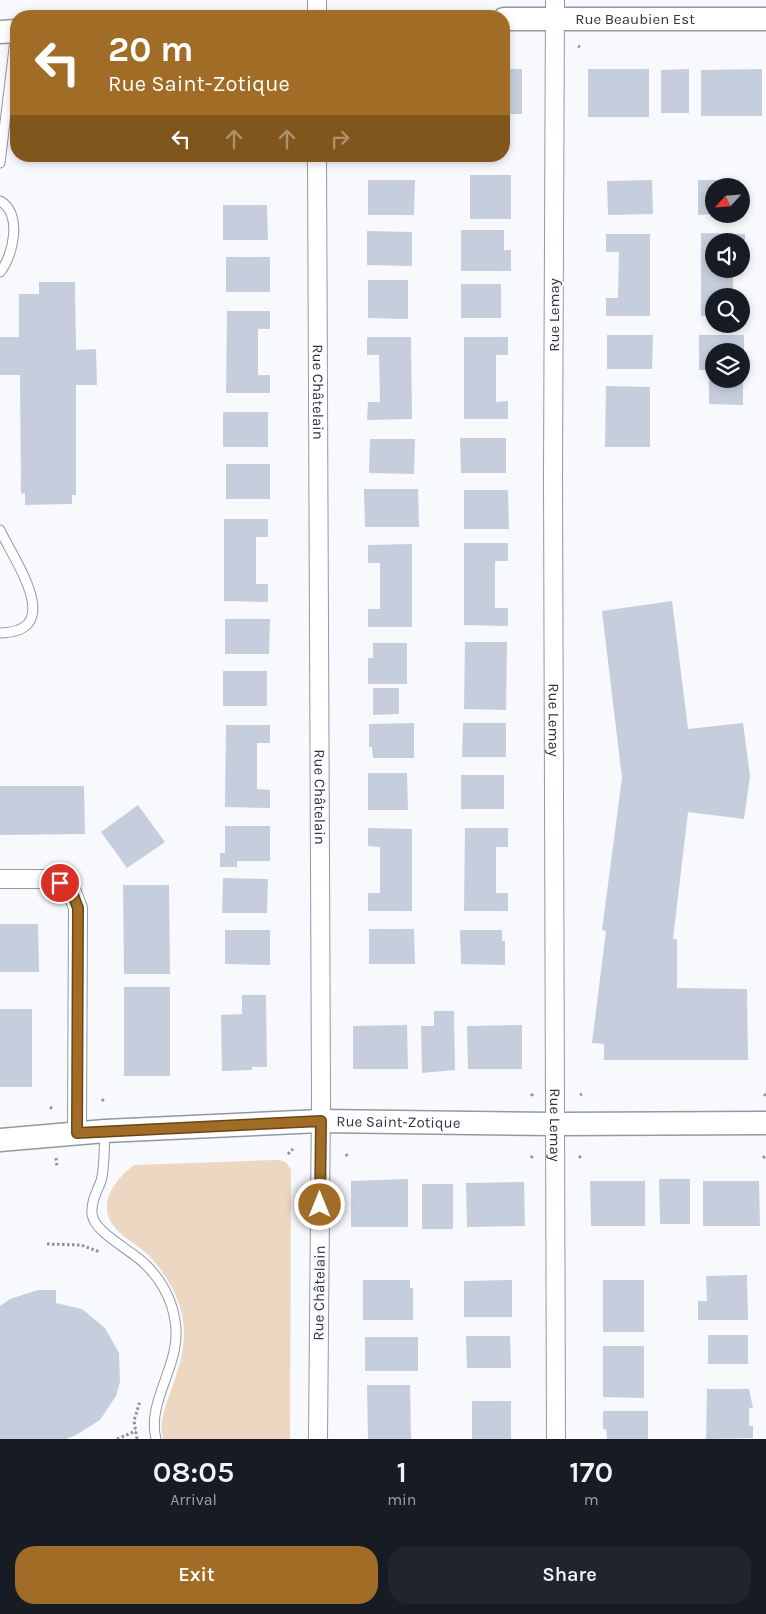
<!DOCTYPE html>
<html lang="en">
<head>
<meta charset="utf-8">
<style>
	body { margin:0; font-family:Karla,sans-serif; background:#20242c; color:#f1f3f6; height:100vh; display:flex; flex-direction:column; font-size:19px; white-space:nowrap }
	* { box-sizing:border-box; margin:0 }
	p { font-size:16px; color:#9ea1a6 }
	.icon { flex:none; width:28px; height:28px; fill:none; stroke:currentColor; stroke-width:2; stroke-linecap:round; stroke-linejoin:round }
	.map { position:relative; height:1439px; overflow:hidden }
	.sheet { display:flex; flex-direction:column; background:#171b24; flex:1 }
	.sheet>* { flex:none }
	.banner { position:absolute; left:10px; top:10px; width:500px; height:152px; border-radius:20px; box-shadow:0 2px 8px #0003; background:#a16c25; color:#fff; overflow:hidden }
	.needle { width:32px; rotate:244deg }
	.tools { position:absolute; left:705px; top:178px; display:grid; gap:10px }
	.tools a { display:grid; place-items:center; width:45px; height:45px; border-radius:50%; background:#171b24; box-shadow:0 2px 8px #0003; font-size:25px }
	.pin { position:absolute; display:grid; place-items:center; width:42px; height:42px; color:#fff; margin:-21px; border:2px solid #fff; border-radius:50%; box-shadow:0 1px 5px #0007 }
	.me { position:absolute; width:55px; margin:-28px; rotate:0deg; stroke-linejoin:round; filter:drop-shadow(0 0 4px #0008) }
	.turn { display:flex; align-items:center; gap:18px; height:105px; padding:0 15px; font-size:22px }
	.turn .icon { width:65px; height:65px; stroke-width:2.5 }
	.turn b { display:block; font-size:35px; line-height:42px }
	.lanes { display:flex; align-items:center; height:48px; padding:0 15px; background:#0003; justify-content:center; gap:25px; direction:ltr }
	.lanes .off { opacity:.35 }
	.eta { display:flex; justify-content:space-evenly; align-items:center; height:85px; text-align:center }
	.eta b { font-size:30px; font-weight:600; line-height:35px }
	.action { display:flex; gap:10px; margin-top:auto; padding:10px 15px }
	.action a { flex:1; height:58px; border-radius:20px; background:#a16c25; color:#fff; font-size:20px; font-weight:600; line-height:58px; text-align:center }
	.action a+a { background:#20242c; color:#f1f3f6 }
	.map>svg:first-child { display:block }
	.green { fill:#ecd8c2 }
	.building { fill:#c6cedd }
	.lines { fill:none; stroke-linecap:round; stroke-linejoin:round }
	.service-casing { stroke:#9198a6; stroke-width:11 }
	.minor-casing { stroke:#9198a6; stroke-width:20 }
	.tertiary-casing { stroke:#9198a6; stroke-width:25 }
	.path { stroke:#909297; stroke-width:3; stroke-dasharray:2.5 2.5; stroke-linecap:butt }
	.service { stroke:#fff; stroke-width:9 }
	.minor { stroke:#fff; stroke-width:18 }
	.tertiary { stroke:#fff; stroke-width:22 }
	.route-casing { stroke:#694618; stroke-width:12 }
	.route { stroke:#a16c25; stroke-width:9 }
	.labels { text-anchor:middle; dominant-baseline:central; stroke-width:4; stroke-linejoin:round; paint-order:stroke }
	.street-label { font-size:15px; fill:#32353b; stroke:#f7f9fc }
</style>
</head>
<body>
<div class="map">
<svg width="766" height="1439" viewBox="0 0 766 1439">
	<rect width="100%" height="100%" fill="#f7f9fc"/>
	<!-- green -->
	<path class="green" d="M275 1160C284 1160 287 1162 291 1170L290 1439H163C159 1425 164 1412 168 1399 181 1363 192 1333 176 1296 170 1281 157 1263 145 1252 137 1245 126 1239 118 1231 94 1208 113 1181 134 1165Z"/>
	<!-- building -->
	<path class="building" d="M504 69H522V114H504Z
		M588 69H649V117H588Z
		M689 69V113H661V70Z
		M762 69V116H701V70Z
		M470 175H511V219H470Z
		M368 180H415L414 215H368Z
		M652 180 653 214 608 215 607 181Z
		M698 180H740V186H714V214L698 215Z
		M223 205H267L268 240H223Z
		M461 230H504V250H511V271H461Z
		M367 231 412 232V266L367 265Z
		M701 233 745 234V252H741V241H714V269H733V296H714V316H701Z
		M606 234H650V316H606V298H618L619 252H606Z
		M226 257H270V292H226Z
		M368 280H408V319L368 318Z
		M39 282H75L76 350 96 349 97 385H76V495H72V504L25 505V493L21 494 20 375H0V337H19V294H39Z
		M461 284H501V318H461Z
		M741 298H745V316H741Z
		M227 311H270V329H258V375H270V393H226Z
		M607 335H653L652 369H607Z
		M699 335H744V370H741V351H714V370H699Z
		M367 337H411L412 419 367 420 368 402H380L379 355H367Z
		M464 337H508V355H496V402L508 401V419H464Z
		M709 378 743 379V405L709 404Z
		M606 386 650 387V447H605Z
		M223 412H268V447H223Z
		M460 438H506V473H461Z
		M370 439H415L414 474 369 473Z
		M226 464H270V499H226Z
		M364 489H418L419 527H365Z
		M464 490H508L509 529H464Z
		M224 519H268V537H256V584H268V602L224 601Z
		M464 543H508V561H495V608H508V626L464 625Z
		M412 544V627H368V609H380V563H368V545Z
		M672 601 688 729 743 723 750 776 744 819 688 812 673 939H677V988L747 989 748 1060H604V1044L592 1043 606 931 602 930 622 778 602 611Z
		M225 619H270L269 654H225Z
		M465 642H507L506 710 464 709Z
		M373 643H407V684H368V658H373Z
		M223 671H267V706H223Z
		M373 688H399V714L373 715Z
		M414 723V758H373L372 747H369V724Z
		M463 723H506V757H462Z
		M226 725H270V743H257V789L270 790V808L225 807Z
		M368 773H407L408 810H368Z
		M461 775H504V809H461Z
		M0 786H84L85 834 0 835Z
		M138 805 165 842 127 868 101 832Z
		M225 826H270V861H237V867H220V853H225Z
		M368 828 412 829V911H368V893H380V847L368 846Z
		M465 828H508V847H496V893H508V911H464Z
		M223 878 268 879 267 913H222Z
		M123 885H169L170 974H124Z
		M0 924H38L39 972H0Z
		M369 929H414L415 964H369Z
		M225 930H270V965L225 964Z
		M460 930H502V941H505V965L461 964Z
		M124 987H170V1076H124Z
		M242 995H266L267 1067H252V1070L222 1071 221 1015 242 1014Z
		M0 1009H32V1087H0Z
		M434 1011H454L455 1070 422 1073 421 1026H434Z
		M407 1025 408 1069H353V1026Z
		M522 1025V1069H468L467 1026Z
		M408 1179V1227H351V1181Z
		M659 1179H690V1224H660Z
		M590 1181H645V1226H591Z
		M703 1181H759L760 1226H703Z
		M524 1182 525 1226 467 1227 466 1183Z
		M422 1184H453V1229H422Z
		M747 1275 748 1320H698V1301H707L706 1276Z
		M363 1280H410V1288H413V1320H363Z
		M512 1280V1317H464V1281Z
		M603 1280H644V1332H603Z
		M38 1290H56V1303L82 1309 105 1328 119 1353 120 1382 116 1396 100 1420 76 1435 66 1439H0V1306L10 1299Z
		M708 1335H748V1364H708Z
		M466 1336H510L511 1368H467Z
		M365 1337H418V1371H365Z
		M603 1346H644V1398L603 1397Z
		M367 1385H410L411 1439H368Z
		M707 1389H749L753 1408H749V1426H753V1438L706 1439Z
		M472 1401H511V1439H472Z
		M603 1411H648V1439H607L606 1429H603Z"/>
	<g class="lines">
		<!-- service casing -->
		<g class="service-casing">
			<path id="service" d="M0 163 16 32
				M0 201C23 213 13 257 0 272
				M0 530C13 559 67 632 0 633
				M105 1132C104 1147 105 1166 101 1181 97 1192 91 1201 92 1214 94 1233 132 1250 146 1265 161 1280 172 1300 175 1321 183 1363 146 1400 156 1439"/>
		</g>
		<!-- minor casing -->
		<g class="minor-casing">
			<g id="minor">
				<path id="s1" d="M555 0 553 476 556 1439"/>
				<path d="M317 16V0"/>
				<path id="s2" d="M317 156 321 1099 318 1439"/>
				<path d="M0 879H50L70 887 78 908 77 1133"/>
			</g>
		</g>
		<!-- tertiary casing -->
		<g class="tertiary-casing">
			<g id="tertiary">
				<path id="s3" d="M504 19H766"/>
				<path d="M0 32 16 31"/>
				<path id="s4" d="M0 1140 105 1131 321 1121 556 1124 766 1123"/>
			</g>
		</g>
		<!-- path -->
		<path class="path" d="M578 46 580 47
			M531 1094 533 1096
			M764 1094 766 1096
			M580 1095 582 1094
			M102 1101 104 1099
			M50 1107 53 1109
			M288 1154 293 1149
			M346 1154 348 1158
			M579 1156 581 1158
			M56 1158 57 1167
			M531 1158 533 1155
			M763 1158 765 1156
			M47 1244 81 1245 100 1252
			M117 1439 136 1431
			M137 1439 134 1421 140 1401"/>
		<!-- service -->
		<use href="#service" class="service"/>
		<!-- minor -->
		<use href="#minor" class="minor"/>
		<!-- tertiary -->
		<use href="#tertiary" class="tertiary"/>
	</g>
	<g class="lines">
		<!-- route casing -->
		<g class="route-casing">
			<path id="route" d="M60 883 70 887 78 908 77 1133 321 1121 320 1205"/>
		</g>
		<!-- route -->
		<use href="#route" class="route"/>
	</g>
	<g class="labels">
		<!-- street labels -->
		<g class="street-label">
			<text stroke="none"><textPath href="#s3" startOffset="131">Rue Beaubien Est</textPath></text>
			<text transform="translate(554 315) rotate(-90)">Rue Lemay</text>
			<text stroke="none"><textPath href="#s2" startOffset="236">Rue Châtelain</textPath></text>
			<text stroke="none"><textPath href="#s1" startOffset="720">Rue Lemay</textPath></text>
			<text stroke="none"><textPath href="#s2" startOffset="641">Rue Châtelain</textPath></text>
			<text stroke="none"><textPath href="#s4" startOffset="399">Rue Saint-Zotique</textPath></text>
			<text stroke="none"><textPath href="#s1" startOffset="1125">Rue Lemay</textPath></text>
			<text transform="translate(319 1293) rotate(-89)">Rue Châtelain</text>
		</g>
	</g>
</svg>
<div class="tools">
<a><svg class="needle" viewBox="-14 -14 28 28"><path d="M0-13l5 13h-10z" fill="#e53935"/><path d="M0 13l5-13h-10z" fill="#9ea1a6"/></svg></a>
<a><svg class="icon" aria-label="sound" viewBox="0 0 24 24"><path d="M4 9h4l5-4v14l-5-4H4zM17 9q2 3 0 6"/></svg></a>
<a><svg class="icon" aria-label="search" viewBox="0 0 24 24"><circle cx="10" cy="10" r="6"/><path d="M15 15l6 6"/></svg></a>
<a><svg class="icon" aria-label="layers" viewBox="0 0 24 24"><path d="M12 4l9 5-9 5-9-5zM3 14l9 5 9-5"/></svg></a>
</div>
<div class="pin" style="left:60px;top:883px;background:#d93025"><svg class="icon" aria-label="arrive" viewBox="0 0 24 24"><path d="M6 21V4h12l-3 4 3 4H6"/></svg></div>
<svg class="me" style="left:320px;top:1205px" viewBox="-20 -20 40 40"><circle r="17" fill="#a16c25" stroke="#fff" stroke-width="3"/><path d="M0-11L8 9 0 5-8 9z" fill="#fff"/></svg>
<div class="banner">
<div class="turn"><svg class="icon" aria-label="left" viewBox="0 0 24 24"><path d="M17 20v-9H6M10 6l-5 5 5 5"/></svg><div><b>20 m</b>Rue Saint-Zotique</div></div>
<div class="lanes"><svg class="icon" aria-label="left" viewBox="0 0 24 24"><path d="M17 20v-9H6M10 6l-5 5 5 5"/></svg><svg class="icon off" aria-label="ahead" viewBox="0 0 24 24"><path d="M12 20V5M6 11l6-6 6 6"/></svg><svg class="icon off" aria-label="ahead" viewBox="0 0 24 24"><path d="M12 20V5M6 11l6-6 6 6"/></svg><svg class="icon off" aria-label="right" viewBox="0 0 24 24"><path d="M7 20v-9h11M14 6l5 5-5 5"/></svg></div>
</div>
</div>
<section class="sheet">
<div class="eta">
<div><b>08:05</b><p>Arrival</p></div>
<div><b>1</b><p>min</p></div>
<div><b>170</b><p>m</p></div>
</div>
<div class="action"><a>Exit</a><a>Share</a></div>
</section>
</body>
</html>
